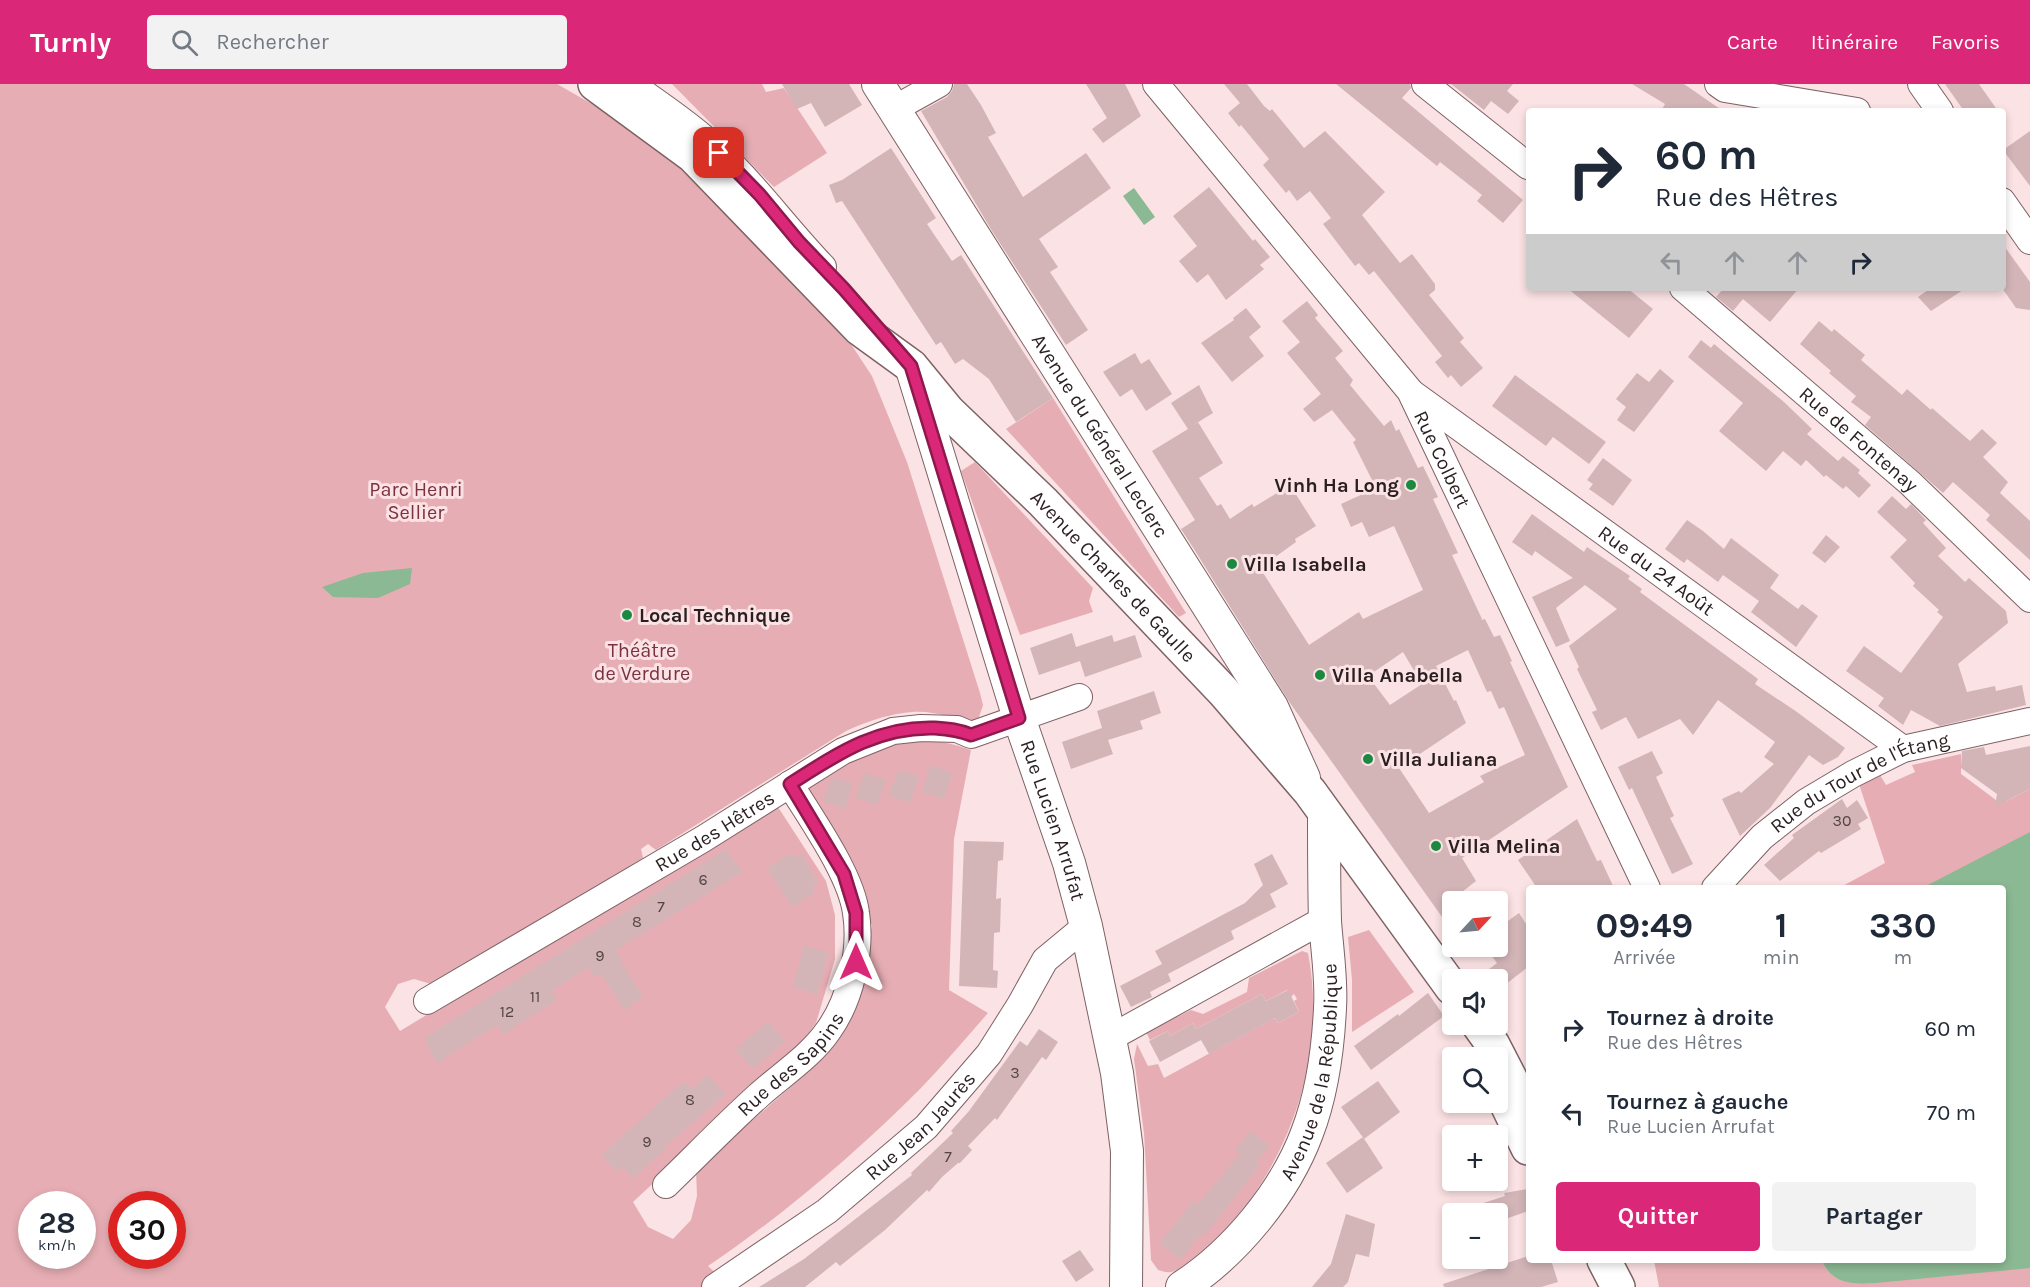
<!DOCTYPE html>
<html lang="fr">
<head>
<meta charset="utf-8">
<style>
	body { margin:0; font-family:Karla,sans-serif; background:#f2f2f3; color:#1f2937; height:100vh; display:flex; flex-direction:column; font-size:22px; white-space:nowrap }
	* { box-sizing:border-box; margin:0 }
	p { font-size:20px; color:#747a83 }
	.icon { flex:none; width:33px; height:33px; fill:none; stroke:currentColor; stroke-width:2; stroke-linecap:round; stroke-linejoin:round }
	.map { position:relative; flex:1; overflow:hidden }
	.details { position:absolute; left:1526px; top:801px; width:480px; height:378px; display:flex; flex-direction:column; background:#fff; border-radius:6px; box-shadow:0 3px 9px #0003 }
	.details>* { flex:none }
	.guide { position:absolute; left:1526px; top:24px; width:480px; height:183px; border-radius:6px; box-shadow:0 3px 9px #0003; background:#fff; color:#1f2937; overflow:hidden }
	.needle { width:39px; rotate:64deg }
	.tools { position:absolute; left:1442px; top:807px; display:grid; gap:12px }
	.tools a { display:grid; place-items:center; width:66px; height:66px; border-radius:6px; background:#fff; box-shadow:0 3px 9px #0003; font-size:30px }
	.speed { position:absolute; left:18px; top:1107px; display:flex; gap:12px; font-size:30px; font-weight:700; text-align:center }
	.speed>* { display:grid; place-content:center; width:78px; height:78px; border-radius:50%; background:#fff; box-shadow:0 3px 9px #0003; line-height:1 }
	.speed small { font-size:15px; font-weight:400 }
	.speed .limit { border:9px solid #d22; background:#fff; color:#111 }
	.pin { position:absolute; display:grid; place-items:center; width:51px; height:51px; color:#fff; margin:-26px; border-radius:12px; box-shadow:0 3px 9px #0006 }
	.me { position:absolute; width:66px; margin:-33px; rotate:0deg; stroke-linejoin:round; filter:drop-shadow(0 0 4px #0008) }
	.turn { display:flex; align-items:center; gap:21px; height:126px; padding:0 30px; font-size:27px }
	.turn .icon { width:78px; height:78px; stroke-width:2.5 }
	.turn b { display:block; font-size:42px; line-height:51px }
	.lanes { display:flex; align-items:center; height:57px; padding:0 30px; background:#0003; justify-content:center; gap:30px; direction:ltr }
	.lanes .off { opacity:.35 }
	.eta { display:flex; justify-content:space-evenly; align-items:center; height:102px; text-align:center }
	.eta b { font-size:36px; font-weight:700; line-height:42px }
	.primary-button { display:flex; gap:12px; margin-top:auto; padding:12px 30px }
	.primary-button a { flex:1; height:69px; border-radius:6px; background:#db2777; color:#fff; font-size:24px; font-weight:700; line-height:69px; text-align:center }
	.primary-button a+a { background:#f2f2f3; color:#1f2937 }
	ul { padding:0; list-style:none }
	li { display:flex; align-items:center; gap:18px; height:84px; padding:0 30px }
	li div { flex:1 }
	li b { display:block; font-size:22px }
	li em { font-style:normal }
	header { display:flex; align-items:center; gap:36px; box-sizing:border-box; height:84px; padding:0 30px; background:#db2777; color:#fff }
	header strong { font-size:28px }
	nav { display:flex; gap:33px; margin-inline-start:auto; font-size:21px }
	.search { width:420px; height:54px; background:#f2f2f3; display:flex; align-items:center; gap:15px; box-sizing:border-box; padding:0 21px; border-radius:6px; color:#747a83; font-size:22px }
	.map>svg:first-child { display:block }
	.green { fill:#e6aeb4; fill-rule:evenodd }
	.water { fill:#8bb993 }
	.building { fill:#d3b5b8; fill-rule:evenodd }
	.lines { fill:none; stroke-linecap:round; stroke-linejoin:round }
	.minor-casing { stroke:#7d6265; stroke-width:28 }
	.tertiary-casing { stroke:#7d6265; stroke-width:34 }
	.secondary-casing { stroke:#7d6265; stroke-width:36 }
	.minor { stroke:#fff; stroke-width:26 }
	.tertiary { stroke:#fff; stroke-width:32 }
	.secondary { stroke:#fff; stroke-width:33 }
	.route-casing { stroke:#8e194d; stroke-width:15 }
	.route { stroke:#db2777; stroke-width:10 }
	.poi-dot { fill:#1b8940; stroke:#fbe2e4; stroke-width:2 }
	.labels { text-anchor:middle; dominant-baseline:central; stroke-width:6; stroke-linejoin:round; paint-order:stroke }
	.number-label { font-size:16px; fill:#544446 }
	.street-label { font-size:20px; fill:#2a1f20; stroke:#fbe2e4 }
	.poi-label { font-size:20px; font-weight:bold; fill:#2a1f20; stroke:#fbe2e4; text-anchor:start }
	.park-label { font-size:20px; fill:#7b3140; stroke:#fbe2e4 }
</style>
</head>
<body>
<header>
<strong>Turnly</strong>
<div class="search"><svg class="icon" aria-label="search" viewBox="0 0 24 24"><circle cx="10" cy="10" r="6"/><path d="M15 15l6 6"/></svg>Rechercher</div>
<nav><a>Carte</a><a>Itinéraire</a><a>Favoris</a></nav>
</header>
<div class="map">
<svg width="2030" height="1203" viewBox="0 0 2030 1203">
	<rect width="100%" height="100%" fill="#fbe2e4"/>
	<!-- green -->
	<path class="green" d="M0 0H557L599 24 697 89 835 236 872 292 907 378 980 609 983 621 978 636C961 637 948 631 932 629 906 624 870 636 846 647L656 766 648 760 641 765 643 774 513 856 431 900 414 895 398 900 385 923 400 947 776 720 826 797 835 831V875L816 939 798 964 633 1118 648 1143 673 1155 691 1136 697 1112 696 1086 803 992 827 967 859 910 872 842 859 802 812 717C810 709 807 702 813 694 822 682 886 658 902 656 926 654 949 658 971 666L954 755 949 906 988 929C966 954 944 980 921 1004 856 1069 785 1130 708 1182L720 1193 701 1203H0ZM32 1120H82V1172H32ZM122 1120H172V1172H122Z
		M672 0H762L766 8 784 4 827 69 774 103Z
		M1053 314 1186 529 1179 533 1006 345Z
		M975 378 1093 504 1089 517 1093 528 1020 551 961 387Z
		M1961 670V690L1996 716 2007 717 2030 705V1203H1659L1654 1176H2002V804H1839L1885 779 1859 700 1880 691 1886 701 1915 688 1912 681Z
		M1369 846 1414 908 1352 948V896L1348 853Z
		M1302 867 1308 869C1328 972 1289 1083 1216 1156 1204 1167 1188 1184 1171 1188 1167 1189 1162 1187 1158 1186L1151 1176 1144 1049 1134 975 1137 960 1148 982 1158 980 1164 994 1275 934 1278 939 1299 928 1294 917 1297 915 1294 910 1291 913 1287 906 1266 917 1262 910 1196 945 1193 939 1170 952 1168 947 1150 956 1146 948 1191 926 1203 930 1247 908 1249 894Z"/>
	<!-- water -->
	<path class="water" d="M1134 104 1155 133 1144 141 1123 112Z
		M412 484 410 500 378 514 333 513 322 503 363 489Z
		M2030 748V1184L1876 1199C1853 1200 1832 1201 1822 1176H2002V804H1922Z"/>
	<!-- building -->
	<path class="building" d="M782 0H849L862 21 825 43 811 19 797 25Z
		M954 0H967L981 21 996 49 988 53 1023 113 1086 69 1111 104 1039 155 1058 183 1050 188 1088 246 1066 261 992 147 921 27 947 13 952 7Z
		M1086 0H1125L1141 32 1103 59 1092 45 1107 34Z
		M1224 0H1247L1264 22 1270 27 1272 25 1304 64 1325 47 1385 108 1362 131 1400 179 1412 170 1435 200V206L1429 211 1464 254 1460 258 1483 284 1461 303 1451 291 1448 294 1435 278 1442 272 1374 187 1369 191 1359 179 1355 182 1323 140 1331 134 1310 107 1297 117 1289 106 1286 109 1263 81 1269 75 1241 41 1239 43 1228 29 1240 19Z
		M1336 0H1410L1411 4 1402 14 1523 116 1503 139 1477 117 1482 111 1440 78 1437 82Z
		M1451 0H1513L1507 7 1519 17 1508 30 1491 17 1484 26Z
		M1632 0H1684L1723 27H1661L1665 20Z
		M1945 0H1979L1998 27H1964Z
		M2030 47V102L2003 66Z
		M891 64 936 134 927 140 952 177 961 171 1053 314 1016 338 989 295 963 275 955 280 941 258 936 261 842 117 836 119 829 101 842 96Z
		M1209 103 1253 157 1255 155 1270 173 1260 181 1264 185 1226 216 1208 190 1197 199 1179 177 1197 162 1173 132Z
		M2002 159 2030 198V226L2016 224 2002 204Z
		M1567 204H1627L1653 225 1629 254Z
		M1724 204H1799L1770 238 1743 215 1733 227 1716 213Z
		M1931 204H1966L1931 227 1918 213Z
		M1307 217 1318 231 1315 234 1343 267 1335 274 1353 296 1350 301 1384 342 1391 336 1396 347 1399 345 1418 384 1423 382 1438 413 1433 415 1458 469 1452 471 1482 535 1481 536 1485 535 1494 553 1500 551 1512 577 1510 578 1568 703 1462 774 1476 797 1462 808 1469 818H1452V847L1290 619 1194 465 1181 445 1195 436 1152 367 1188 345 1171 319 1199 301 1213 329 1192 342 1198 338 1223 379 1199 394 1217 422 1221 420 1230 435 1252 420 1254 423 1290 401 1316 442 1295 455 1296 458 1260 484 1309 561 1359 528 1363 535 1423 506 1394 442 1369 453 1362 438 1351 443 1341 420 1376 404 1353 358 1356 356 1332 326 1314 338 1303 325 1321 310 1287 269 1300 258 1282 237ZM1468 566 1487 608 1491 607 1499 625 1504 623 1525 671 1480 692 1484 698 1429 729 1399 684 1466 639 1456 616 1454 617 1436 582ZM1403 568 1422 600 1390 621 1368 592Z
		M1246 224 1261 243 1249 253 1264 272 1232 298 1201 259 1234 236 1233 234Z
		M1819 237 1832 248 1834 245 1865 271 1861 276 1902 311 1907 305 1931 326 1932 324 1970 357 1982 345 1997 359 1983 373 2008 398 2000 409 2030 437V476L1986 436 1990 431 1953 398 1943 409 1865 341 1871 333 1851 318 1856 312 1829 289 1831 287 1800 260Z
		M1701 256 1711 264 1714 260 1784 318 1812 345 1807 350 1838 377 1843 372 1860 386 1858 389 1871 401 1859 414 1846 402 1843 405 1826 391 1824 393 1806 376 1801 382 1783 367 1766 387 1719 347 1743 319 1688 273Z
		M1135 269 1141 280 1149 275 1172 310 1146 327 1132 305 1120 313 1103 288Z
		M1660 285 1674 297 1634 348 1617 336 1626 323 1616 315 1637 289 1649 298Z
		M1515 291 1606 358 1589 380 1553 353 1546 362 1492 322Z
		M1603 374 1632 396 1613 422 1589 405 1593 400 1587 396Z
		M1892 412 1906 425 1911 420 1926 436 1923 439 1946 464 1938 472 1965 498 1969 494 2006 527 2008 539 1958 580 1967 608 1995 602 1996 607 2022 601 2026 621 1940 642 1911 626 1903 641 1878 622 1884 614 1846 587 1864 562 1901 589 1943 533 1937 528 1939 526 1913 502 1915 499 1890 473 1907 456 1877 428Z
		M1532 430 1584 468 1587 463 1630 492 1628 495 1642 505 1640 508 1758 595 1755 600 1797 628 1845 664 1838 673 1823 681 1809 671 1770 724 1740 752 1722 715 1739 707 1741 709 1774 680 1764 673 1775 658 1718 616 1693 651 1680 635 1638 655 1626 633 1601 646 1592 628 1597 626 1577 585 1579 583 1569 562 1617 525 1585 501 1556 524 1570 557 1556 563 1532 513 1573 494 1535 467 1532 472 1512 458Z
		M1687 436 1703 447 1724 465 1731 454 1779 491 1770 504 1798 525 1802 520 1818 532 1796 563 1751 528 1759 517 1723 491 1718 498 1687 475 1684 479 1665 465Z
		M1826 451 1840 463 1825 479 1812 469Z
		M1072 549 1076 563 1112 551 1114 558 1135 551 1142 573 1085 593 1080 577 1039 591 1030 564Z
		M1154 607 1161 629 1140 637 1143 645 1108 656 1113 670 1071 685 1062 658 1102 644 1097 627Z
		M2030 662V705L1995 723 1997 710 1961 684 1962 667 1984 663 1986 671Z
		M1652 667 1663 689 1656 693 1674 732 1670 734 1693 780 1672 790 1632 704 1629 706 1618 683Z
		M931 681 952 689 944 715 922 708Z
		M899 686 919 693 910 719 888 711Z
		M864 689 886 696 877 721 855 714Z
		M832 693 853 699 845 725 823 717Z
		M1842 715 1847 724 1857 716 1868 734 1858 740 1861 745 1821 769 1819 767 1780 797 1764 781 1794 754 1792 751Z
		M1577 735 1597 777 1601 776 1614 804H1537L1518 776Z
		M964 757 1004 758 1003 776 998 777 996 815 1001 814 1000 848 994 849 993 886 998 887 997 904 959 902Z
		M726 765 742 788 616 866 622 876 621 877 643 913 624 926 601 889 595 893 589 883 551 907 557 916 533 931 503 951 497 941 437 979 424 954Z
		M791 769 795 774 801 770 818 798 812 803 815 808 792 823 767 784Z
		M1272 770 1288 800 1270 810 1276 823 1231 847 1234 855 1168 890 1171 897 1150 908 1152 913 1131 923 1120 902 1162 880 1155 867 1245 819 1263 801 1254 780Z
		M1519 829 1528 843V883L1497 907V896H1475L1497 879 1491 871 1503 862 1497 853V845Z
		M804 861 829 869 817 911 793 902Z
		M1288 906 1299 928 1278 939 1275 934 1209 970 1201 956 1160 978 1149 957 1168 947 1170 952 1193 939 1196 945 1262 910 1266 917Z
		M1428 909 1444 932 1371 986 1354 962 1398 930 1399 932Z
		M768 937 785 957 753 985 735 966Z
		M1039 945 1058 958 1046 976 1042 973 997 1036 995 1034 968 1062 972 1066 960 1079H958L942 1093 929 1108 927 1106 885 1146 840 1182 836 1178 805 1203H759L804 1175 912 1091 911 1089 953 1049 951 1047 969 1027 1020 957 1027 962Z
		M707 991 726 1010 664 1063 666 1065 633 1094 623 1083 617 1088 601 1071 684 997 692 1005Z
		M1378 997 1400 1028 1364 1055 1341 1023Z
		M1251 1047 1269 1062 1256 1079 1260 1081 1204 1152 1201 1150 1180 1175 1159 1159 1194 1116 1198 1121 1240 1069 1236 1065Z
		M1363 1053 1383 1084 1347 1109 1326 1079Z
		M1528 1105V1127L1497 1138V1130H1462V1126L1505 1112 1504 1109Z
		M1346 1130 1375 1140 1369 1173 1356 1170 1348 1198 1343 1203H1312L1331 1180Z
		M1080 1166 1094 1186 1076 1198 1062 1177Z
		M1528 1172V1176H1551L1558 1198 1541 1203H1444L1443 1200Z"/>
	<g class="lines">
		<!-- minor casing -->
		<g class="minor-casing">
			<g id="minor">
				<path d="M631 0C656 18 682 35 705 55 749 93 783 141 823 183"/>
				<path id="s1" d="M1156 0 1410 307 1647 804"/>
				<path d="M1425 0 1528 82"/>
				<path d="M1718 0 1725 5 1857 27"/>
				<path d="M1921 0 1940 27"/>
				<path d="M894 25 939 0"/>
				<path d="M2002 117 2030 157"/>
				<path id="s2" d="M1683 204 1910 399 2030 515"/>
				<path id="s3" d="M1412 309 1903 665"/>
				<path id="s4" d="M1715 804 1762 753 1806 718 1853 690 1903 665 2030 637"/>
				<path id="s5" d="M427 917 703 755 843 667 893 647 921 644 957 645 971 651 1079 613"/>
				<path d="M1110 954 1325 835"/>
				<path id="s6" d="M666 1101C696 1072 726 1041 758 1012 781 991 810 973 828 947 850 917 862 867 856 829 851 790 811 735 790 700"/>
				<path id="s7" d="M715 1203 827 1127 926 1043 989 970 1020 921 1045 876 1086 842"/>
			</g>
		</g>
		<!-- tertiary casing -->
		<g class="tertiary-casing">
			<g id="tertiary">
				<path id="s8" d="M878 0 1272 623 1304 694"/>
				<path id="s9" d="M911 282 1019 634 1069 779 1086 842 1117 989 1127 1067 1126 1203"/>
				<path id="s10" d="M1182 1203C1235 1169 1285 1108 1307 1049 1322 1010 1328 966 1330 924 1332 896 1327 866 1325 837 1324 801 1324 764 1324 728"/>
			</g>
		</g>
		<!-- secondary casing -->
		<g class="secondary-casing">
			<g id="secondary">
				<path id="s11" d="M595 0 693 72 860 245 911 282 948 327 1043 418 1223 607 1310 708 1452 904"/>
				<path d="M1478 940 1493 961 1528 1029"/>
				<path d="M1503 1012 1528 1064"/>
				<path d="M1604 1176 1618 1203"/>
			</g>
		</g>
		<!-- minor -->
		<use href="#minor" class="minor"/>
		<!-- tertiary -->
		<use href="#tertiary" class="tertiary"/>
		<!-- secondary -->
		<use href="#secondary" class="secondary"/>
	</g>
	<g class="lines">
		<!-- route casing -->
		<g class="route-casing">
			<path id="route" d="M719 69 760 111 799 158 844 205 911 282 1019 634 971 651C959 646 949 645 935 644 878 642 837 670 790 700L844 790 856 829V878"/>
		</g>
		<!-- route -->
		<use href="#route" class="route"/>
	</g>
	<!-- markers -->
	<g class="poi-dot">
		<circle cx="1411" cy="401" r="6"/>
		<circle cx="1232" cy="480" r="6"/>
		<circle cx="627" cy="531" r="6"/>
		<circle cx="1320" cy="591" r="6"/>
		<circle cx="1368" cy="675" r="6"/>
		<circle cx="1436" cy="762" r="6"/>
	</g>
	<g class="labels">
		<!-- number labels -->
		<g class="number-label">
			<text x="1842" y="736">30</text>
			<text x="703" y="795">6</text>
			<text x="661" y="822">7</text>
			<text x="637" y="837">8</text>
			<text x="600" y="871">9</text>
			<text x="535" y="912">11</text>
			<text x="507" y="927">12</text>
			<text x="1015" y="988">3</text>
			<text x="690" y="1015">8</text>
			<text x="647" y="1057">9</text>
			<text x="948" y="1072">7</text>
		</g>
		<!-- street labels -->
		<g class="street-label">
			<text stroke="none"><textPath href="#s8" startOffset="416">Avenue du Général Leclerc</textPath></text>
			<text stroke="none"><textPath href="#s2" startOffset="232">Rue de Fontenay</textPath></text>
			<text stroke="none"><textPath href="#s1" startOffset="474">Rue Colbert</textPath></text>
			<text stroke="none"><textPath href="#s3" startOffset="302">Rue du 24 Août</textPath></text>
			<text stroke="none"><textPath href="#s11" startOffset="717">Avenue Charles de Gaulle</textPath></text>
			<text stroke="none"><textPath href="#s4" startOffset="183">Rue du Tour de l'Étang</textPath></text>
			<text stroke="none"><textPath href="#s9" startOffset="476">Rue Lucien Arrufat</textPath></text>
			<text stroke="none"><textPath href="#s5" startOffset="334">Rue des Hêtres</textPath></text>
			<text stroke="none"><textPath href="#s6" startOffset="174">Rue des Sapins</textPath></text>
			<text stroke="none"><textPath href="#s10" startOffset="262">Avenue de la République</textPath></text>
			<text stroke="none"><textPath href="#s7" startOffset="262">Rue Jean Jaurès</textPath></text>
		</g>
		<!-- poi labels -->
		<g class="poi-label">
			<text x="1399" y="401" text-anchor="end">Vinh Ha Long</text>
			<text x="1244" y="480">Villa Isabella</text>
			<text x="639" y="531">Local Technique</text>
			<text x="1332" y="591">Villa Anabella</text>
			<text x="1380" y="675">Villa Juliana</text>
			<text x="1448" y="762">Villa Melina</text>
		</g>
		<!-- park labels -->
		<g class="park-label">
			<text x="416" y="405">Parc Henri<tspan x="416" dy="23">Sellier</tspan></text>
			<text x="642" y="566">Théâtre<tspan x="642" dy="23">de Verdure</tspan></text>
		</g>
	</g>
</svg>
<div class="tools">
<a><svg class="needle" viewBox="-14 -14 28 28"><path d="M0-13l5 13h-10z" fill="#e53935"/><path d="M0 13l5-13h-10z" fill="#747a83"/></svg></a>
<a><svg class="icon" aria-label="sound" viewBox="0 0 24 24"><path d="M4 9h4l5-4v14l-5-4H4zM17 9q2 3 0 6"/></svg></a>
<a><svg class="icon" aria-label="search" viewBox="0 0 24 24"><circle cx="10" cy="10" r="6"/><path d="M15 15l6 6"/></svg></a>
<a>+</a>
<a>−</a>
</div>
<div class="speed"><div>28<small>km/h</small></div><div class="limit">30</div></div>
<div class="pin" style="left:719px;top:69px;background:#d93025"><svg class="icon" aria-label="arrive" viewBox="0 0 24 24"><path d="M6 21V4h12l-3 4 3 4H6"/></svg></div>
<svg class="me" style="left:856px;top:878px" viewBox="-20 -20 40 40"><path d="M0-17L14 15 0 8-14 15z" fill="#db2777" stroke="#fff" stroke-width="4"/></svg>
<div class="guide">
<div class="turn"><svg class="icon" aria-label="right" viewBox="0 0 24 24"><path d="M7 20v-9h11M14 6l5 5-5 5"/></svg><div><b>60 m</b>Rue des Hêtres</div></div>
<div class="lanes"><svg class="icon off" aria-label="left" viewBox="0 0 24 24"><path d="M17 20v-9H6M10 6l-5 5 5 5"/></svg><svg class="icon off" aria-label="ahead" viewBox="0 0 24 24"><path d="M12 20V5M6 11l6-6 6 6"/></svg><svg class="icon off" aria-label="ahead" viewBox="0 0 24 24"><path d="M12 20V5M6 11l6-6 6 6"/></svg><svg class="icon" aria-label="right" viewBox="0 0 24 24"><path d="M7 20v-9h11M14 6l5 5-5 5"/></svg></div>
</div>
<section class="details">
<div class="eta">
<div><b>09:49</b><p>Arrivée</p></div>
<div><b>1</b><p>min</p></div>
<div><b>330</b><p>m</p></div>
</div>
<ul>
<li><svg class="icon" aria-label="right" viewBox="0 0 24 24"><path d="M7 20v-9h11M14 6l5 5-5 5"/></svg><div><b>Tournez à droite</b><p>Rue des Hêtres</p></div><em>60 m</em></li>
<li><svg class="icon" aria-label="left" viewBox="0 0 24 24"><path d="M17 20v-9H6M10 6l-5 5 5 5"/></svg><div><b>Tournez à gauche</b><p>Rue Lucien Arrufat</p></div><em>70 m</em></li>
</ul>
<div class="primary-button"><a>Quitter</a><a>Partager</a></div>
</section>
</div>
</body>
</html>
